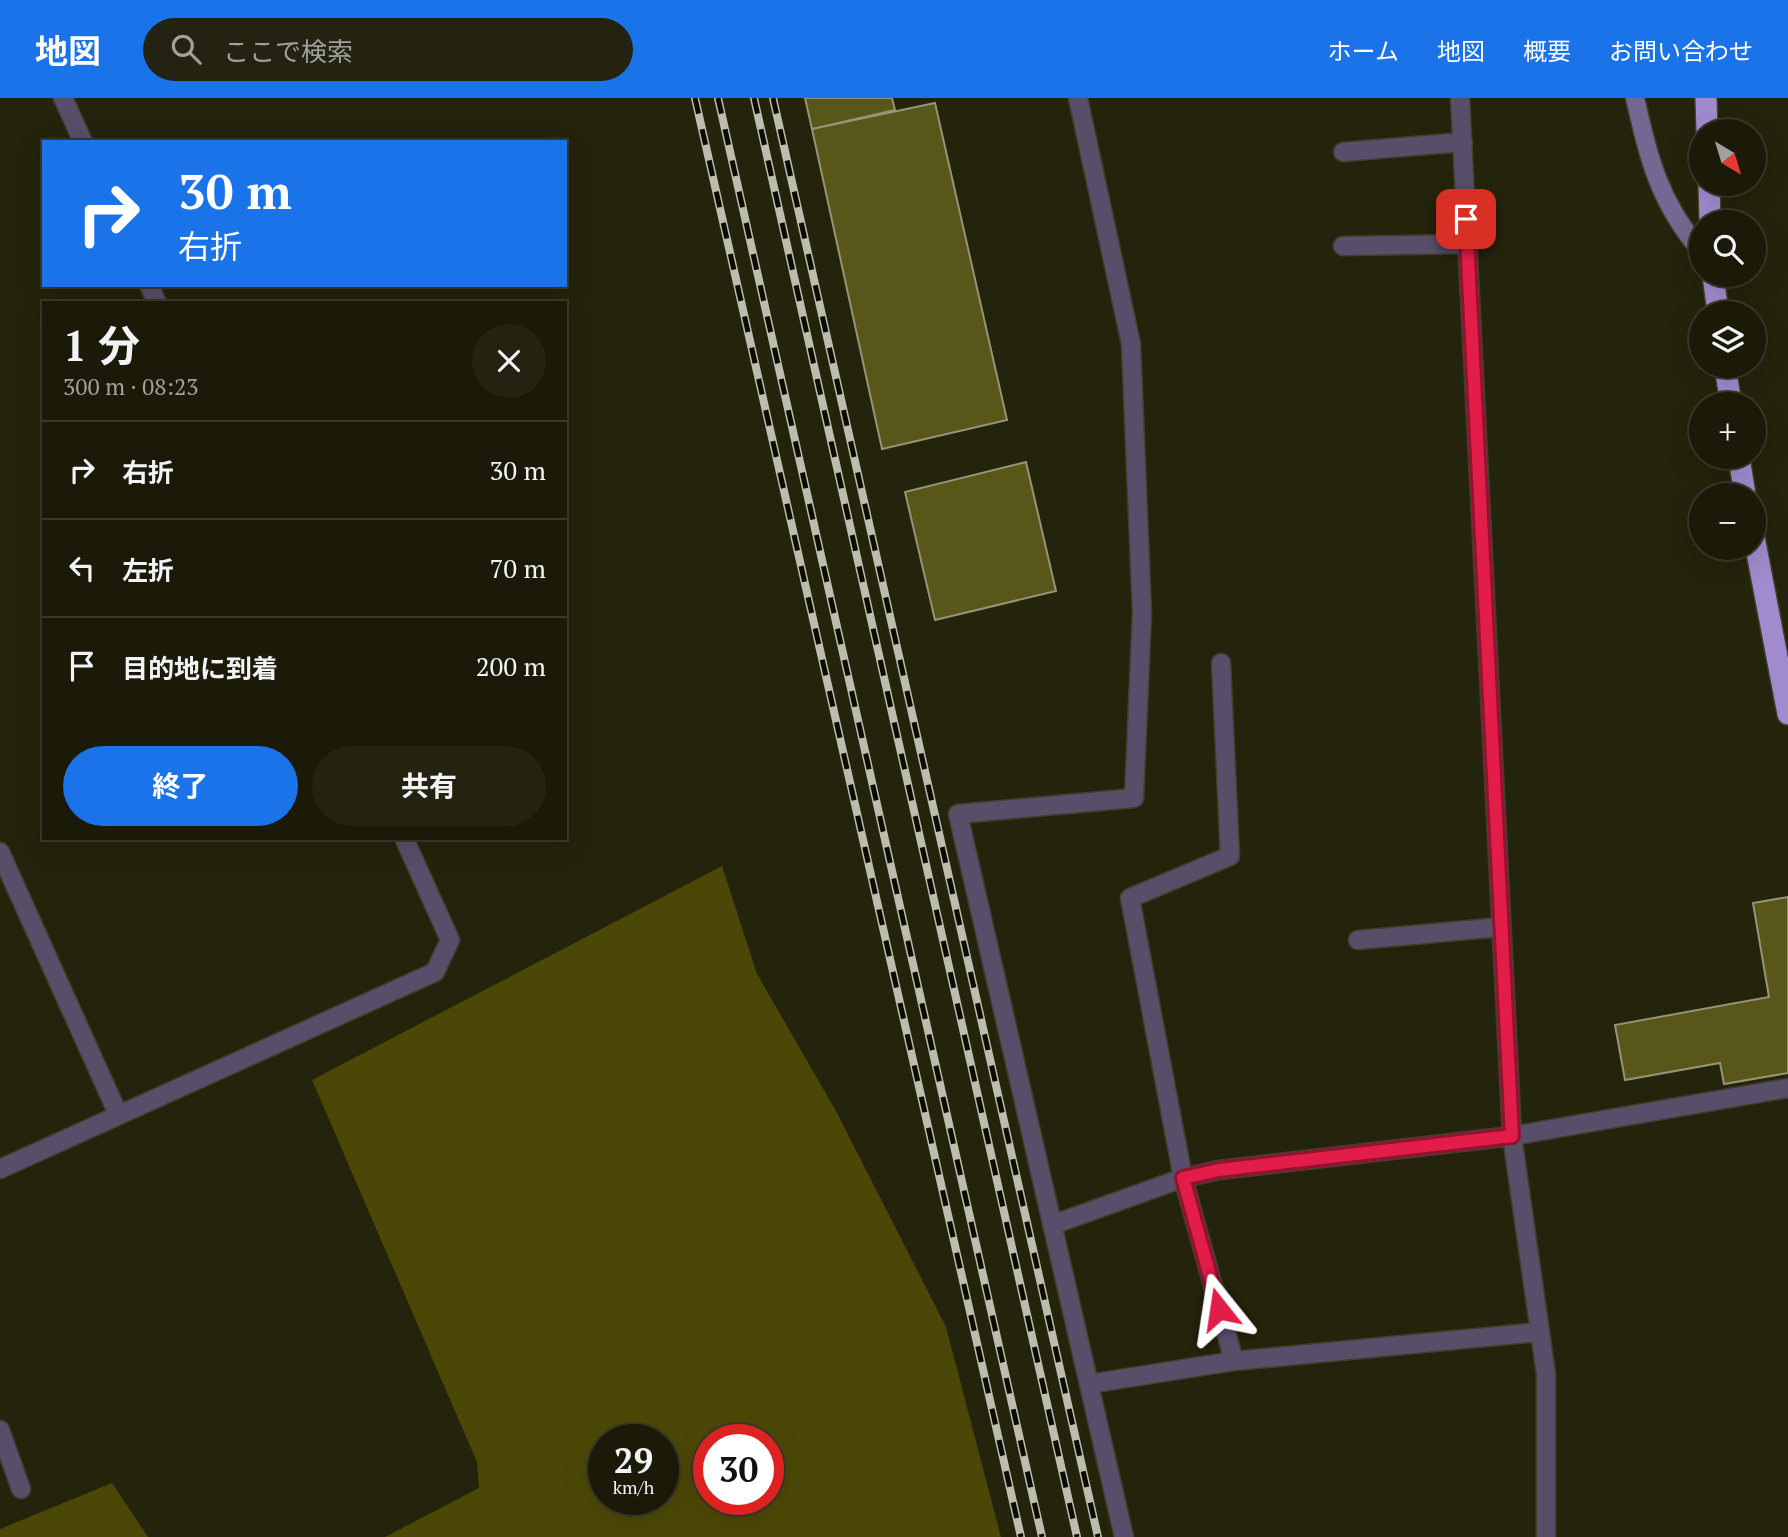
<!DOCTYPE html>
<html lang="ja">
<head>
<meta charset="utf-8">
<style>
	body { margin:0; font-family:"PT Serif","Noto Sans JP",serif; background:#242312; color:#f1f3f6; height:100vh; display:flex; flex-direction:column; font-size:26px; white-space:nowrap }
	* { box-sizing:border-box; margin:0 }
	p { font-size:23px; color:#a0a19c }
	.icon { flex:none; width:38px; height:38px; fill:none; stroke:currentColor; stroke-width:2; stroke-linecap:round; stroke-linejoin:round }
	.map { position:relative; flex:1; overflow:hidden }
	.side { position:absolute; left:42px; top:203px; width:525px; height:539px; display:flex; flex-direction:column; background:#1b1a08; border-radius:0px; box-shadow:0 7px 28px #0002,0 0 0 2px #393829 }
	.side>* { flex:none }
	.hud { position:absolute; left:42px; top:42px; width:525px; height:147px; border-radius:0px; box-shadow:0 7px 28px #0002,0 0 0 2px #393829; background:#1a73e8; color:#fff; overflow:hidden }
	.needle { width:46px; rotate:142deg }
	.fabs { position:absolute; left:1689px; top:21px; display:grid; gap:14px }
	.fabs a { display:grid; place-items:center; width:77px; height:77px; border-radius:50%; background:#1b1a08; box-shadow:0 7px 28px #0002,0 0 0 2px #393829; font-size:35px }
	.speed { position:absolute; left:588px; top:1326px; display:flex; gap:14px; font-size:35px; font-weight:700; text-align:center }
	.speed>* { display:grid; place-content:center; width:91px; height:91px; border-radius:50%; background:#1b1a08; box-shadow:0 7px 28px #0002,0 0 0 2px #393829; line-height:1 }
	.speed small { font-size:18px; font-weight:400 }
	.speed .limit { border:10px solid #d22; background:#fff; color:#111 }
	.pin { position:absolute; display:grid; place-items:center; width:60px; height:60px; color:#fff; margin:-30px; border-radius:14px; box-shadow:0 4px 10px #0006 }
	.me { position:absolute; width:77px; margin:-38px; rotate:345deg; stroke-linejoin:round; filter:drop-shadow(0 0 5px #0008) }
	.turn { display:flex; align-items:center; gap:24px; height:147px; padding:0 21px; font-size:32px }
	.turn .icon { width:91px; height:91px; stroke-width:2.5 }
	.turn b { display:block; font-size:49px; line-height:60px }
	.round { display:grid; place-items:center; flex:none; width:74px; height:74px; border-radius:37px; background:#242312 }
	.head { display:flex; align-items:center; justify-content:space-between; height:119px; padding:0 21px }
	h1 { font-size:42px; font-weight:700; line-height:52px }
	.primary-button { display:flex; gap:14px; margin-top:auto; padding:14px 21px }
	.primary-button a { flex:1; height:80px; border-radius:42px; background:#1a73e8; color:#fff; font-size:28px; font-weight:700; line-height:80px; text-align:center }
	.primary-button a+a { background:#242312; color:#f1f3f6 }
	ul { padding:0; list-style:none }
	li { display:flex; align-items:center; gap:21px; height:98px; padding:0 21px; border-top:2px solid #393829 }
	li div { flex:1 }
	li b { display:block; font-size:26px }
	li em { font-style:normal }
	header { display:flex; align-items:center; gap:42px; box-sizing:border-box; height:98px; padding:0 35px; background:#1a73e8; color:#fff }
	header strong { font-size:33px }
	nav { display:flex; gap:38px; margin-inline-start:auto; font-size:24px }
	.search { width:490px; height:63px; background:#242312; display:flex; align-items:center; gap:18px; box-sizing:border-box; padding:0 24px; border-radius:38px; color:#a0a19c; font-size:26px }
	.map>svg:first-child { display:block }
	.forest { fill:#4b4807; fill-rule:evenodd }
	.building { fill:#595619; stroke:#959479; stroke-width:2 }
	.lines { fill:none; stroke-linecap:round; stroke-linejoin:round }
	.street-casing { stroke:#403f29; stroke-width:21 }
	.secondary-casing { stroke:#403f29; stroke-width:21 }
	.highway-casing { stroke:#403f29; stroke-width:24 }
	.street { stroke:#574e6a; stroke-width:18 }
	.secondary { stroke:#746792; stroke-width:18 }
	.highway { stroke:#a08bce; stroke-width:21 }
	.rail-casing { stroke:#bdbdae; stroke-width:8 }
	.rail { stroke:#0c0c04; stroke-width:5; stroke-dasharray:16; stroke-linecap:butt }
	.route-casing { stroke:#92132f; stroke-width:18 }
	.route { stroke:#e11d48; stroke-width:12 }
</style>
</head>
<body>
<header>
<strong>地図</strong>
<div class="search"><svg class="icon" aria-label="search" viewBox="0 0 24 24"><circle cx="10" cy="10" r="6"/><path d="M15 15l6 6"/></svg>ここで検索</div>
<nav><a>ホーム</a><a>地図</a><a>概要</a><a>お問い合わせ</a></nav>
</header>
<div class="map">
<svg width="1788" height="1439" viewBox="0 0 1788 1439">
	<rect width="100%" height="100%" fill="#24230b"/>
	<!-- forest -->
	<path class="forest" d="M722 768 757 876 836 1013 946 1229 1001 1439H385L479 1390 477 1364 312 982ZM604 1342H663V1402H604ZM709 1342H768V1402H709Z
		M112 1385 148 1439H0V1431Z"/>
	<!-- building -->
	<path class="building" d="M805 0H892L895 12 812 31Z
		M935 5 1007 322 882 351 812 31Z
		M1026 364 1056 493 935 522 905 394Z
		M1788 799V975L1724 986 1720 965 1625 982 1615 927 1769 899 1753 805Z"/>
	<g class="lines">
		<!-- street casing -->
		<g class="street-casing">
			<path id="street" d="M63 0 83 44
				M1078 0 1131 246 1142 515 1134 700 958 716 1124 1439
				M1460 0 1512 1038 1546 1276V1439
				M1343 54 1463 44
				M1343 148 1468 146
				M149 187 157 205
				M0 754 118 1016
				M1358 842 1501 829
				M0 1071 435 874 450 842 404 740
				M1052 1127 1183 1080 1130 800 1230 758 1221 565
				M1234 1263 1540 1234
				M1089 1286 1234 1263 1183 1080 1219 1072 1512 1038 1788 990
				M0 1332 21 1391"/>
		</g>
		<!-- secondary casing -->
		<g class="secondary-casing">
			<path id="secondary" d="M1635 0C1649 61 1659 104 1701 153"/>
		</g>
		<!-- highway casing -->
		<g class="highway-casing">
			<path id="highway" d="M1706 0 1707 33
				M1709 86 1710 124
				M1713 177 1718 215
				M1725 268 1731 306
				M1739 359 1745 397
				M1754 439 1788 616"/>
		</g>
		<!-- street -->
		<use href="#street" class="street"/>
		<!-- secondary -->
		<use href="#secondary" class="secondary"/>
		<!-- highway -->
		<use href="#highway" class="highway"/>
		<!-- rail casing -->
		<g class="rail-casing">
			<path id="rail" d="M695 0 1021 1439
				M718 0 1042 1439
				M754 0 1077 1439
				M773 0 1098 1439"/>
		</g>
		<!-- rail -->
		<use href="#rail" class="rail"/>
	</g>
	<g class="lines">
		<!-- route casing -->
		<g class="route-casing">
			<path id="route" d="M1219 1211 1183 1080 1219 1072 1512 1038 1466 121"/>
		</g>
		<!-- route -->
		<use href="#route" class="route"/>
	</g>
</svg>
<div class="fabs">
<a><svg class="needle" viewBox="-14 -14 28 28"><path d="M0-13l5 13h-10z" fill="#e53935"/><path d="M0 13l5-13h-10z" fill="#a0a19c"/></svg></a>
<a><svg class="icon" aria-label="search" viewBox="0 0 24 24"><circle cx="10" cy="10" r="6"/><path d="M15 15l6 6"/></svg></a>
<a><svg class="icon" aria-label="layers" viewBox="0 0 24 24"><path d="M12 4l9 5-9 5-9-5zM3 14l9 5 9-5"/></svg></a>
<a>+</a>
<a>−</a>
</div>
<div class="speed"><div>29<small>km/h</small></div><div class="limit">30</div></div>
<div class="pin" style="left:1466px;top:121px;background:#d93025"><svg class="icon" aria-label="arrive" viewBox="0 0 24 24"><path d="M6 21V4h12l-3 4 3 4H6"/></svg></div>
<svg class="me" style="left:1219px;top:1211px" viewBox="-20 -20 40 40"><path d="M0-17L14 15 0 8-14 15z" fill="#e11d48" stroke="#fff" stroke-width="4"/></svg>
<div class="hud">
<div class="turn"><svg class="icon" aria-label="right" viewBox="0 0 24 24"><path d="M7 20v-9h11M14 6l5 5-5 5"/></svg><div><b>30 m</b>右折</div></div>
</div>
<section class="side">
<div class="head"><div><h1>1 分</h1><p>300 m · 08:23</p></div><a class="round"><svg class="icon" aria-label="close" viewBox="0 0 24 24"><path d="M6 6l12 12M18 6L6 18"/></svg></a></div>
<ul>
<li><svg class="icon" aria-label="right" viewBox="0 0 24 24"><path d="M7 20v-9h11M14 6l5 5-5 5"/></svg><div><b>右折</b></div><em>30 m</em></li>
<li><svg class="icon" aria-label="left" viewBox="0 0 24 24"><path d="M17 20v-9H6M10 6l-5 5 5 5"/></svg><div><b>左折</b></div><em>70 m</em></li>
<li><svg class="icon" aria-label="arrive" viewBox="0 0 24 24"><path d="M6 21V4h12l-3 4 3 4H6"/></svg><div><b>目的地に到着</b></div><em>200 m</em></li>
</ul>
<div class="primary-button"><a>終了</a><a>共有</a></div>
</section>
</div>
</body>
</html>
